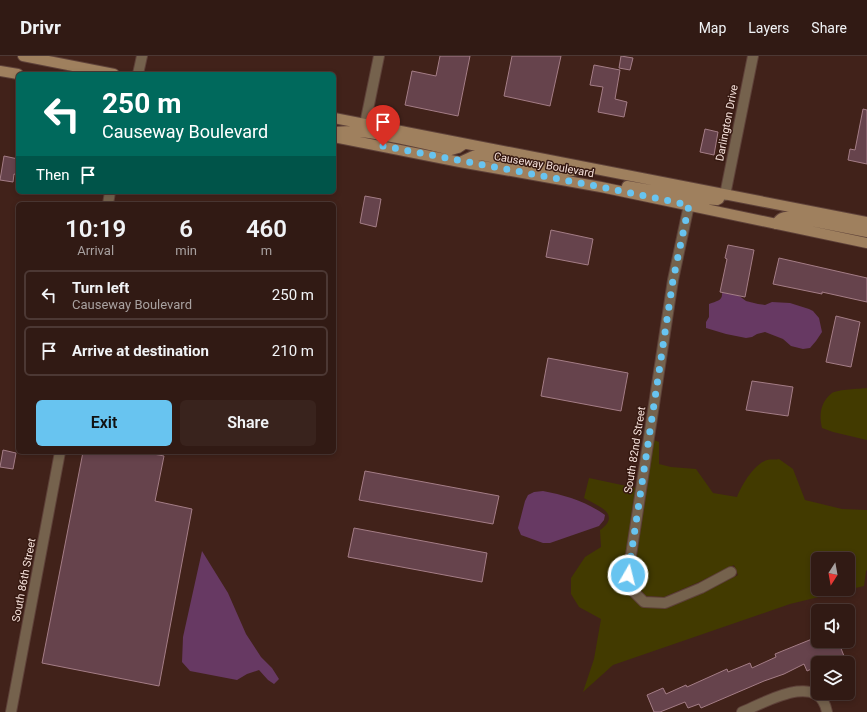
<!DOCTYPE html>
<html lang="en">
<head>
<meta charset="utf-8">
<style>
	body { margin:0; font-family:Roboto,sans-serif; background:#39231d; color:#f1f3f6; height:100vh; display:flex; flex-direction:column; font-size:15px; white-space:nowrap }
	* { box-sizing:border-box; margin:0 }
	p { font-size:13px; color:#a8a1a0 }
	.icon { flex:none; width:22px; height:22px; fill:none; stroke:currentColor; stroke-width:2; stroke-linecap:round; stroke-linejoin:round }
	.map { position:relative; flex:1; overflow:hidden }
	.drawer { position:absolute; left:16px; top:146px; width:320px; height:252px; display:flex; flex-direction:column; background:#311a14; border-radius:6px; box-shadow:0 2px 6px #0003,0 0 0 1px #4c3834 }
	.drawer>* { flex:none }
	.top-card { position:absolute; left:16px; top:16px; width:320px; height:122px; border-radius:6px; box-shadow:0 2px 6px #0003,0 0 0 1px #4c3834; background:#00695c; color:#fff; overflow:hidden }
	.needle { width:26px; rotate:191deg }
	.tools { position:absolute; left:811px; top:496px; display:grid; gap:8px }
	.tools a { display:grid; place-items:center; width:44px; height:44px; border-radius:6px; background:#311a14; box-shadow:0 2px 6px #0003,0 0 0 1px #4c3834; font-size:20px }
	.pin { position:absolute; display:grid; place-items:center; width:34px; height:34px; color:#fff; margin:-41px -17px; border-radius:50% 50% 50% 0; rotate:-45deg; box-shadow:0 0 4px #0007 }
	.pin .icon { rotate:45deg }
	.me { position:absolute; width:44px; margin:-22px; rotate:8deg; stroke-linejoin:round; filter:drop-shadow(0 0 3px #0008) }
	.turn { display:flex; align-items:center; gap:14px; height:84px; padding:0 20px; font-size:18px }
	.turn .icon { width:52px; height:52px; stroke-width:2.5 }
	.turn b { display:block; font-size:28px; line-height:34px }
	.then { display:flex; align-items:center; height:38px; padding:0 20px; background:#0003; gap:8px; font-size:15px }
	.eta { display:flex; justify-content:space-evenly; align-items:center; height:68px; text-align:center }
	.eta b { font-size:24px; font-weight:600; line-height:28px }
	.button { display:flex; gap:8px; margin-top:auto; padding:8px 20px }
	.button a { flex:1; height:46px; border-radius:6px; background:#68c4f0; color:#111; font-size:16px; font-weight:600; line-height:46px; text-align:center }
	.button a+a { background:#39231d; color:#f1f3f6 }
	ul { padding:0; list-style:none }
	li { display:flex; align-items:center; gap:12px; height:50px; margin:0 8px 6px; padding:0 12px; border:2px solid #4c3834; border-radius:6px }
	li div { flex:1 }
	li b { display:block; font-size:15px }
	li em { font-style:normal }
	header { display:flex; align-items:center; gap:24px; box-sizing:border-box; height:56px; padding:0 20px; background:#311a14; border-bottom:1px solid #4c3834 }
	header strong { font-size:19px }
	nav { display:flex; gap:22px; margin-inline-start:auto; font-size:14px }
	.map>svg:first-child { display:block }
	.green { fill:#423a00; fill-rule:evenodd }
	.water { fill:#673963 }
	.building { fill:#66434c; stroke:#a47d86 }
	.lines { fill:none; stroke-linecap:round; stroke-linejoin:round }
	.street-casing { stroke:#5e4139; stroke-width:12 }
	.secondary-casing { stroke:#5e4139; stroke-width:12 }
	.street { stroke:#75624d; stroke-width:10 }
	.secondary { stroke:#9f805e; stroke-width:10 }
	.route { stroke:#68c4f0; stroke-width:7; stroke-dasharray:0 12.6 }
	.labels { text-anchor:middle; dominant-baseline:central; stroke-width:3; stroke-linejoin:round; paint-order:stroke }
	.street-label { font-size:11px; fill:#f6e1db; stroke:#361911 }
</style>
</head>
<body>
<header>
<strong>Drivr</strong>
<nav><a>Map</a><a>Layers</a><a>Share</a></nav>
</header>
<div class="map">
<svg width="867" height="656" viewBox="0 0 867 656">
	<rect width="100%" height="100%" fill="#41221a"/>
	<!-- green -->
	<path class="green" d="M867 332V384L833 376 822 372C819 360 820 346 832 337 839 333 859 333 867 332Z
		M654 384 659 386V408L671 411 696 413 713 437 737 441C742 429 753 409 767 404 770 403 776 404 779 403L793 413 805 444 842 453 867 454V514L866 515 864 530 790 548 613 609 583 636 594 603 601 563 579 551 571 538V522L585 501 601 491 600 474C622 458 598 450 584 442L589 422 636 432 623 518 629 539 643 551 666 552 703 537 738 519 734 509 699 526 664 541 646 540 637 531 634 518ZM818 503H848V533H818Z"/>
	<!-- water -->
	<path class="water" d="M722 236 738 239 746 245 758 248 765 249 772 246 790 247 809 253 813 255 819 262 822 276 816 285 810 292 803 293 791 290 783 283 765 276 757 278 752 281 746 282 726 278 706 272V266L709 261V248C717 245 723 245 722 236Z
		M543 435C565 439 587 446 605 459L604 464 599 470 550 487H543L521 479 518 472 525 445 528 439 534 436Z
		M202 495 228 537 246 578 261 601 272 612 279 623 274 628 268 624 259 614 247 618 237 624 190 615 182 606 183 581Z"/>
	<!-- building -->
	<path class="building" d="M440 0H470L458 60 405 49 412 15 436 20Z
		M512 0H561L550 50 504 40Z
		M621 0 633 2 630 14 619 12Z
		M594 9 620 14 615 43 627 46 624 61 598 56 603 31 590 29Z
		M863 53 867 54V108L848 104 850 93 855 94Z
		M705 73 718 76 714 99 700 96Z
		M4 100 18 103V119L14 118 13 126 0 124Z
		M365 140 381 143 376 171 360 167Z
		M551 174 593 183 588 209 546 201Z
		M728 189 754 194 745 241 720 236 727 203 725 202Z
		M779 202 867 222V246L822 236V238L773 228Z
		M836 260 860 266 851 311 826 306Z
		M548 302 628 317 621 355 541 340Z
		M752 325 793 331 788 360 746 354Z
		M3 394 16 397 13 413 0 411Z
		M83 396H143L164 400 155 445 192 453 159 630 42 607Z
		M365 415 499 440 493 468 359 444Z
		M354 472 487 497 482 526 348 501Z
		M812 583 816 592 832 585H838L846 605 841 607H818V610L807 615 804 608 784 618 764 625 701 652 699 648 688 652 685 646 660 656H654L647 639 663 632 666 638 686 629 687 631 727 613 728 616 750 607 752 612 776 601 775 598Z"/>
	<g class="lines">
		<!-- street casing -->
		<g class="street-casing">
			<path id="street" d="M138 18 142 0
				M365 68 379 0
				M725 139 753 0
				M108 148 110 136
				M689 149 673 224 628 519 633 535 644 546 665 547 701 532 731 516
				M11 656 60 396
				M742 656C764 647 819 614 827 656"/>
		</g>
		<!-- secondary casing -->
		<g class="secondary-casing">
			<path id="secondary" d="M23 0 114 18
				M0 15 18 18
				M334 62 867 166
				M334 77C350 69 429 89 451 94L458 92 464 88
				M334 81 460 106 601 131 867 187
				M460 106 473 100 481 99 554 114 573 115
				M627 130 703 143 717 144 719 143
				M776 168C780 162 783 160 791 161L867 176"/>
		</g>
		<!-- street -->
		<use href="#street" class="street"/>
		<!-- secondary -->
		<use href="#secondary" class="secondary"/>
	</g>
	<g class="lines">
		<!-- route -->
		<path class="route" d="M383 90 601 131 689 149 673 224 628 519"/>
	</g>
	<g class="labels">
		<!-- street labels -->
		<g class="street-label">
			<text transform="translate(727 67) rotate(-79)">Darlington Drive</text>
			<text transform="translate(544 109) rotate(10)">Causeway Boulevard</text>
			<text transform="translate(635 394) rotate(-81)">South 82nd Street</text>
			<text transform="translate(24 524) rotate(-79)">South 86th Street</text>
		</g>
	</g>
</svg>
<div class="tools">
<a><svg class="needle" viewBox="-14 -14 28 28"><path d="M0-13l5 13h-10z" fill="#e53935"/><path d="M0 13l5-13h-10z" fill="#a8a1a0"/></svg></a>
<a><svg class="icon" aria-label="sound" viewBox="0 0 24 24"><path d="M4 9h4l5-4v14l-5-4H4zM17 9q2 3 0 6"/></svg></a>
<a><svg class="icon" aria-label="layers" viewBox="0 0 24 24"><path d="M12 4l9 5-9 5-9-5zM3 14l9 5 9-5"/></svg></a>
</div>
<div class="pin" style="left:383px;top:90px;background:#d93025"><svg class="icon" aria-label="arrive" viewBox="0 0 24 24"><path d="M6 21V4h12l-3 4 3 4H6"/></svg></div>
<svg class="me" style="left:628px;top:519px" viewBox="-20 -20 40 40"><circle r="17" fill="#68c4f0" stroke="#fff" stroke-width="3"/><path d="M0-11L8 9 0 5-8 9z" fill="#fff"/></svg>
<div class="top-card">
<div class="turn"><svg class="icon" aria-label="left" viewBox="0 0 24 24"><path d="M17 20v-9H6M10 6l-5 5 5 5"/></svg><div><b>250 m</b>Causeway Boulevard</div></div>
<div class="then">Then<svg class="icon" aria-label="arrive" viewBox="0 0 24 24"><path d="M6 21V4h12l-3 4 3 4H6"/></svg></div>
</div>
<section class="drawer">
<div class="eta">
<div><b>10:19</b><p>Arrival</p></div>
<div><b>6</b><p>min</p></div>
<div><b>460</b><p>m</p></div>
</div>
<ul>
<li><svg class="icon" aria-label="left" viewBox="0 0 24 24"><path d="M17 20v-9H6M10 6l-5 5 5 5"/></svg><div><b>Turn left</b><p>Causeway Boulevard</p></div><em>250 m</em></li>
<li><svg class="icon" aria-label="arrive" viewBox="0 0 24 24"><path d="M6 21V4h12l-3 4 3 4H6"/></svg><div><b>Arrive at destination</b></div><em>210 m</em></li>
</ul>
<div class="button"><a>Exit</a><a>Share</a></div>
</section>
</div>
</body>
</html>
